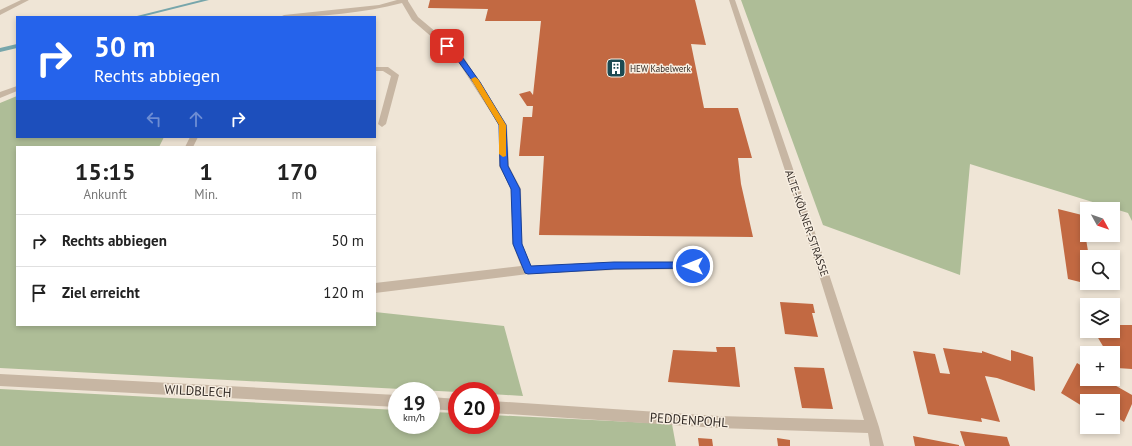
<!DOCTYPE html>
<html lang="de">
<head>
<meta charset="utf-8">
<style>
	body { margin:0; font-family:"PT Sans",sans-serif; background:#f6f6f6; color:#222; height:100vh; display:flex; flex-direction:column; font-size:15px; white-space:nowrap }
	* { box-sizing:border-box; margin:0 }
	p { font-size:13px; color:#767676 }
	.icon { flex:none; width:22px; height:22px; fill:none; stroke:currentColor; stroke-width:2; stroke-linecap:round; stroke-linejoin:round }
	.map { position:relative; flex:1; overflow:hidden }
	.details { position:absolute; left:16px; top:146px; width:360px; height:180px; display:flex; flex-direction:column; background:#fff; border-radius:0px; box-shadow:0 2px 6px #0003 }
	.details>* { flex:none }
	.guide { position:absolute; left:16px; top:16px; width:360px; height:122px; border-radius:0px; box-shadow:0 2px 6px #0003; background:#2563eb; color:#fff; overflow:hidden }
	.needle { width:26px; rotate:130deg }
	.tools { position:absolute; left:1080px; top:202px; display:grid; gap:8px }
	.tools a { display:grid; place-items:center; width:40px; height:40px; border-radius:0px; background:#fff; box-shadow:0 2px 6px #0003; font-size:20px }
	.speed { position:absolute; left:388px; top:382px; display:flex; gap:8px; font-size:20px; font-weight:700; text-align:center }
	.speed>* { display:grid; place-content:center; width:52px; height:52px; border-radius:50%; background:#fff; box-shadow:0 2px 6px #0003; line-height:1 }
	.speed small { font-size:10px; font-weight:400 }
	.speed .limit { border:6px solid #d22; background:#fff; color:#111 }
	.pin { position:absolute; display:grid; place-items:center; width:34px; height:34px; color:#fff; margin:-17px; border-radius:8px; box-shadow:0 2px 6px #0006 }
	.me { position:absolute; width:44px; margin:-22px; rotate:270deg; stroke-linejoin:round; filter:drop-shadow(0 0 3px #0008) }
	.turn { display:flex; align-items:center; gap:14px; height:84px; padding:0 12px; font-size:18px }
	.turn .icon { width:52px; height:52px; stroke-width:2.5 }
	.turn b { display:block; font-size:28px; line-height:34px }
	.lanes { display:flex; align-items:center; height:38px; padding:0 12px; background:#0003; justify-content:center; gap:20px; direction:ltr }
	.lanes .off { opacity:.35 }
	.eta { display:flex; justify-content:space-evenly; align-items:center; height:68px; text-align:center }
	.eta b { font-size:24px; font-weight:600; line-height:28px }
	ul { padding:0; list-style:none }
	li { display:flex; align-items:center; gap:12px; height:52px; padding:0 12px; border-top:1px solid #e0e0e0 }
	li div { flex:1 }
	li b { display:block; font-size:15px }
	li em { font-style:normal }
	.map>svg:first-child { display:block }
	.green { fill:#aebd97 }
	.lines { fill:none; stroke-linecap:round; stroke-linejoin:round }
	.stream { fill:#77a6ab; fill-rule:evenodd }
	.building { fill:#c26942 }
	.service { fill:#c7b6a3; fill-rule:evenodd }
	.minor { fill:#c7b6a3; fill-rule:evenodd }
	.route { fill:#2563eb; stroke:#184099 }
	.slow { fill:#f59e0b }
	.labels { text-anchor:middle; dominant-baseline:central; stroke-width:3; stroke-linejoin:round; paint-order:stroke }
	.far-poi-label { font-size:9px; fill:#322a25; stroke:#f8efe2; text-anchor:start }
	.street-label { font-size:11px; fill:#322a25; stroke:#f8efe2 }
	.near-street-label { font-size:13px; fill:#322a25; stroke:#f8efe2 }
</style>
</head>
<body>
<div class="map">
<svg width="1132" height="446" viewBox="0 0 1132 446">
	<rect width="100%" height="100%" fill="#efe5d6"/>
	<!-- green -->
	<path class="green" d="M741 0H1132V221L1128 213 970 164 960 275 823 225Z
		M17 96V137H164L159 147H17V325H375V312L504 326 523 396 491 394V391H457V392L0 368V103Z
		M0 389 397 410V425H431V412L457 413V425H491V415L672 424 676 446H0Z"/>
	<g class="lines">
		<!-- stream -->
		<path class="stream" d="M201 0H209L141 17H133Z
			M17 44V48L0 52V48Z"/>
	</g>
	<!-- building -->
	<path class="building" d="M430 0H695L706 45 691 44 704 108H738L752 158H738L741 184 753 237 539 235 544 156H519L523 117H532L533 106H527L519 94 530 91 533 95 541 21H485L488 9 428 8Z
		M1058 209 1082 215 1089 257H1087V283H1099L1100 287 1068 279Z
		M780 302 813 304 815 313H812L818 337 785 334Z
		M1113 325H1132V369L1117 368 1113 362V353H1107L1094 331H1113Z
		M716 347H735L740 387 668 382 673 350 717 352Z
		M943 348 982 353V351L1011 361V350L1033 357 1035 391 997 378 985 376 1000 422 981 418 982 422 928 414 913 351 935 354 940 373 950 374Z
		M1077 363 1087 369V379H1104L1132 395V404L1124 422 1113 415V401H1087V409L1061 393Z
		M794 367 824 368 833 409 802 408Z
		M960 431 1007 437 1010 446H965Z
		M913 436 959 445V446H915Z
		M698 438 712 439 713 446H699Z
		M777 438 790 440V446H778Z"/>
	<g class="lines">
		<!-- service -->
		<path class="service" d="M21 0H29L0 15V10Z
			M397 0H408V1L418 17 461 53 507 125 509 166 521 189 522 243 531 266 614 262H693L697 263 698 266 697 269 614 270 528 274 375 293V283L521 266 512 243 511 189 499 166V125L455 57 412 20 402 3C363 13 321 17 280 17L284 15 379 5Z
			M375 67H388L399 75 386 124 382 127 378 124 391 76 383 71H375Z
			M17 86V91L0 98V92Z
			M190 137H198L193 147H185Z"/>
		<!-- minor -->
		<path class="minor" d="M729 0H735L825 262 879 427 884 446H870L868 433 718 428 491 413V401L718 416 864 420 815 262Z
			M0 374 397 395V407L0 386Z
			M431 397 457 399V411L431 409Z"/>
	</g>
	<!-- route -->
	<path class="route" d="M445 44H450L460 54 480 82 506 125 508 166 520 189 522 244 531 266 614 262H693L697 263 698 266 697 268 614 269 528 274 525 273 513 244 511 189 500 166 499 125 474 83 455 57 445 47Z"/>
	<!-- slow -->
	<path class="slow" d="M475 77 478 79 506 125V156L503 157 499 154V125L471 79Z"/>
	<!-- icons -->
	<defs>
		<g id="building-square" transform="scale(1)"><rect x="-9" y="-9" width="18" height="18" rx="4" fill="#1c4a52" stroke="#f8efe2"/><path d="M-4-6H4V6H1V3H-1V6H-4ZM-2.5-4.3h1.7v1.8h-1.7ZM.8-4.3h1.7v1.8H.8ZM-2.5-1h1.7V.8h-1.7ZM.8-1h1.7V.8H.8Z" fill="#fff"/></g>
	</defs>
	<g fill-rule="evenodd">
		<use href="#building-square" x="616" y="68"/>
	</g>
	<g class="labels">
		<!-- far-poi labels -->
		<g class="far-poi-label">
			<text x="630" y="68">HEW Kabelwerk</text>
		</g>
		<!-- street labels -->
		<g class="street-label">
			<text transform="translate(807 223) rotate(71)">ALTE-KÖLNER-STRASSE</text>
		</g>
		<!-- near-street labels -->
		<g class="near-street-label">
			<text transform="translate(198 391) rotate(3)">WILDBLECH</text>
			<text transform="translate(689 420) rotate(4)">PEDDENPOHL</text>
		</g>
	</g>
</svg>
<div class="tools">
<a><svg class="needle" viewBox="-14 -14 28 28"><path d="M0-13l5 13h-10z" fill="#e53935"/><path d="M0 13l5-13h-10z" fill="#767676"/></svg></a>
<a><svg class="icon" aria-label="search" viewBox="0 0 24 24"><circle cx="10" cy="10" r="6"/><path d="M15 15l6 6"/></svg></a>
<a><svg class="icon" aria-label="layers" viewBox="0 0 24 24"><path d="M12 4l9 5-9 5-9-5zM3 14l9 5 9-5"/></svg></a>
<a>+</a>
<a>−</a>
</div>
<div class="speed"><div>19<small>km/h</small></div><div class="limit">20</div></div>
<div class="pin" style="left:447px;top:46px;background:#d93025"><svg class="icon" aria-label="arrive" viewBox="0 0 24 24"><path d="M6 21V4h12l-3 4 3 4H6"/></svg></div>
<svg class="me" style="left:693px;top:266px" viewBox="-20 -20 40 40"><circle r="17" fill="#2563eb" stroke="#fff" stroke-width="3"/><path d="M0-11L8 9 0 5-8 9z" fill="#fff"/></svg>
<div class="guide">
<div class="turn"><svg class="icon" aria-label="right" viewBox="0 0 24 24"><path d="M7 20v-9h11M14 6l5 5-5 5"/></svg><div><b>50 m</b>Rechts abbiegen</div></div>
<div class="lanes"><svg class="icon off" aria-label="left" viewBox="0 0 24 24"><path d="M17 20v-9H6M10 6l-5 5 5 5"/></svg><svg class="icon off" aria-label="ahead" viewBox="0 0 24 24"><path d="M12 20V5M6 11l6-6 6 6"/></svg><svg class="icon" aria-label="right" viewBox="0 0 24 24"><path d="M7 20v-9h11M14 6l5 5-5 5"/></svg></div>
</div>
<section class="details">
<div class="eta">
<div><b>15:15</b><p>Ankunft</p></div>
<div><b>1</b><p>Min.</p></div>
<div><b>170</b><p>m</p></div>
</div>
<ul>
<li><svg class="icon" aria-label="right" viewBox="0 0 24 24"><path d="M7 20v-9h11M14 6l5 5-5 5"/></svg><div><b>Rechts abbiegen</b></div><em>50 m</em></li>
<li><svg class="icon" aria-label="arrive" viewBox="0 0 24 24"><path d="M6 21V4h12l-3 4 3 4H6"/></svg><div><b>Ziel erreicht</b></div><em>120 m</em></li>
</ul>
</section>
</div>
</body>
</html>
